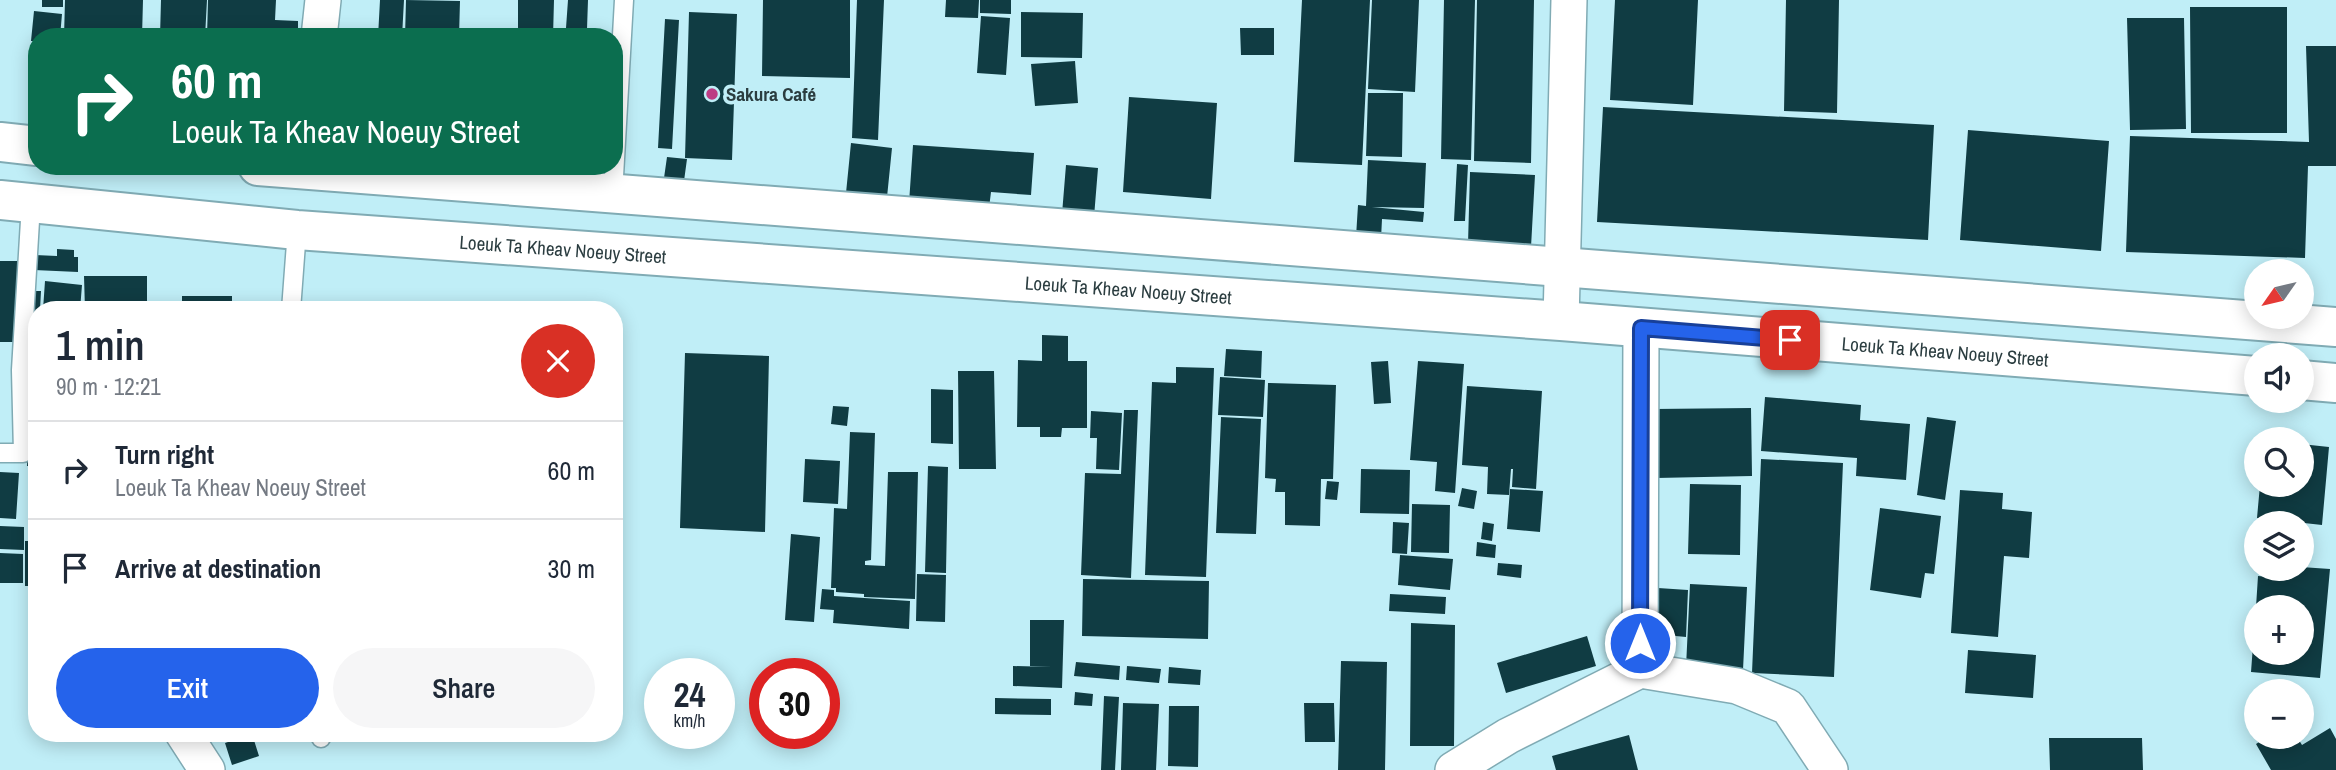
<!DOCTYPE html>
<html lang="en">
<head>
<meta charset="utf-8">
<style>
	body { margin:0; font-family:"Archivo Narrow",sans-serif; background:#f6f6f7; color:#1f2937; height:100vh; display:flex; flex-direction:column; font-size:26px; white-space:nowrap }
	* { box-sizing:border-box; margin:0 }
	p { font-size:23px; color:#747a83 }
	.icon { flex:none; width:38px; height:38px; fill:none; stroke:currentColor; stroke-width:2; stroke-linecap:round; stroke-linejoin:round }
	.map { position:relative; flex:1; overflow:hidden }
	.sheet { position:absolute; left:28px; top:301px; width:595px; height:441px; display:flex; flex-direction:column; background:#fff; border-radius:28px; box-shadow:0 4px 18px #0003 }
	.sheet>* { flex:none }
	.guide { position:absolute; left:28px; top:28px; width:595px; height:147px; border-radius:28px; box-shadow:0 4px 18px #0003; background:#0b6e4f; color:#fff; overflow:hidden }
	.needle { width:46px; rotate:236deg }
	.fabs { position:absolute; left:2244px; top:259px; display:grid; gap:14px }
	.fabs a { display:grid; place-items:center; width:70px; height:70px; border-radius:50%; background:#fff; box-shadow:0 4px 18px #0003; font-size:35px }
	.speed { position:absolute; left:644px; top:658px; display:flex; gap:14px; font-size:35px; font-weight:700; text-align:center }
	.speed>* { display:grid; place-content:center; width:91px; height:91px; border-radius:50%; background:#fff; box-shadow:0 4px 18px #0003; line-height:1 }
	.speed small { font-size:18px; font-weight:400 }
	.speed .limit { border:10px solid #d22; background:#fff; color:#111 }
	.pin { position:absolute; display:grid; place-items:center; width:60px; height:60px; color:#fff; margin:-30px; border-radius:14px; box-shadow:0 4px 10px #0006 }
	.me { position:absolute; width:77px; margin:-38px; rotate:0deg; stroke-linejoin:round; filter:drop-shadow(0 0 5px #0008) }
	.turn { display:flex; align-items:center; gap:24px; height:147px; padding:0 28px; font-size:32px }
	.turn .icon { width:91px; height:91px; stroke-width:2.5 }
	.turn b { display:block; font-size:49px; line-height:60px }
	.round { display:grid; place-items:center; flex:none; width:74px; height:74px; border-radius:37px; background:#f6f6f7 }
	.overview { display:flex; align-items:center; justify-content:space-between; height:119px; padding:0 28px }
	h1 { font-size:42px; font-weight:600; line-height:52px }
	.primary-button { display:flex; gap:14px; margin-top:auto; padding:14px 28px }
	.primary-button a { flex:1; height:80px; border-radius:42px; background:#2563eb; color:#fff; font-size:28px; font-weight:600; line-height:80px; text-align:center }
	.primary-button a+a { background:#f6f6f7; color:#1f2937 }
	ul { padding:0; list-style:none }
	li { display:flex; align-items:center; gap:21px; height:98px; padding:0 28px; border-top:2px solid #e0e1e3 }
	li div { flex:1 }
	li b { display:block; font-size:26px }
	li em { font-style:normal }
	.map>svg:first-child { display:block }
	.building { fill:#103c43 }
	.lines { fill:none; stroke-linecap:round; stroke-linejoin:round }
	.lane-casing { stroke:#80abb4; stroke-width:21 }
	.street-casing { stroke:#80abb4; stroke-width:38 }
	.secondary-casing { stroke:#80abb4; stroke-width:42 }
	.lane { stroke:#fff; stroke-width:18 }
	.street { stroke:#fff; stroke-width:35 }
	.secondary { stroke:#fff; stroke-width:38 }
	.route-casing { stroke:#184099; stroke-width:18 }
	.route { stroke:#2563eb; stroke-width:12 }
	.poi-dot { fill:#bd3c84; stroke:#c0eef7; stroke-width:2.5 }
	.labels { text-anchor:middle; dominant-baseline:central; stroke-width:7; stroke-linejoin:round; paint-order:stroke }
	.poi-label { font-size:19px; font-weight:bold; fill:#2b3d40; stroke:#c0eef7; text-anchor:start }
	.street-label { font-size:19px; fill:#2b3d40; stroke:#c0eef7 }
</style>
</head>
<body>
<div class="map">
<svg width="2336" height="770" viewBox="0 0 2336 770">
	<rect width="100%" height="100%" fill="#c0eef7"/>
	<!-- building -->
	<path class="building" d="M42 0H63V7H42Z
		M65 0H143L142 37H64Z
		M161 0H207L205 37H160Z
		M208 0H276L275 20 298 21V37H207Z
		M380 0H404L402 37H378Z
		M406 0 460 1 459 37H405Z
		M518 0H554L553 37H518Z
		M568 0H588L587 29 566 28Z
		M763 0H850V78L762 76Z
		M857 0H884L878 140 852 138Z
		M946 0H979L978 18 945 17Z
		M980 0H1011V14L980 13Z
		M1302 0H1370L1362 165 1294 162Z
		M1372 0H1419L1415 92 1368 89Z
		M1444 0H1475L1471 160 1441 159Z
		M1477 0H1534L1531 163 1474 161Z
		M1615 0H1698L1693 105 1610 100Z
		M1786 0H1839L1837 113 1784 111Z
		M2190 7H2287V133H2191Z
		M34 11 62 14 60 37H37V41H31Z
		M689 12 737 14 732 160 685 158Z
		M1021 12 1083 13 1082 58 1021 57Z
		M981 16 1010 18 1006 75 977 73Z
		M2127 18H2184L2186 129 2130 130Z
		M665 19 679 20 672 149 658 148Z
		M1240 28H1274V55H1241Z
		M2306 46H2336V166H2308L2305 258 2126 252 2130 136 2309 142Z
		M1075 61 1078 103 1035 106 1031 64Z
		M1368 93H1403L1402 157 1366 156Z
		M1129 97 1217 103 1211 199 1123 192Z
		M1603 107 1934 125 1928 240 1597 222Z
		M1968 130 2109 141 2101 251 1960 240Z
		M851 143 892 148 886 207 845 203Z
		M913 145 1034 153 1031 195 991 192 989 208 909 203Z
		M667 157 687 159 684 181 664 178Z
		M1368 160 1426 163 1424 208 1372 207 1424 212 1423 222 1382 219 1381 239 1356 237 1358 205 1366 206Z
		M1457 164 1468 165 1465 221H1454Z
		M1066 165 1098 168 1094 217 1062 214Z
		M1470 172 1535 175 1531 247 1468 244Z
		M57 249 74 250V257H78V272L34 270 35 255 57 256Z
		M0 261H18L20 342H0Z
		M84 276H147V302H162V310H85Z
		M45 281 82 285 80 310H43Z
		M26 291H41L40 310H37V387L23 386Z
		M182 296H232V310H182Z
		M1042 335 1068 336V361H1087V428H1062L1061 437H1040V427H1017L1018 360 1042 361Z
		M1226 349 1262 351 1261 378 1224 376Z
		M685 353 769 356 765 532 680 528Z
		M1388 361 1391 403 1374 404 1371 362Z
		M1418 361 1464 364 1455 493 1435 491 1437 462 1410 460Z
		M1176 367 1214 368 1206 577 1145 575 1152 382 1176 383Z
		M958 371H994L996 469H959Z
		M1220 377 1265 380 1263 417 1218 415Z
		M1268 383 1336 385 1333 479H1321L1320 526 1285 525V492H1275L1276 479 1265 478Z
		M1467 386 1542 391 1536 489 1512 487 1513 469H1511L1509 495 1487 494 1488 467 1462 465Z
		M931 389 953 390V444L931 443Z
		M1765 397 1861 405 1860 420 1910 424 1906 480 1856 476 1857 458 1761 451Z
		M31 403 37 404V434L29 433Z
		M833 406 849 407 847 426 831 424Z
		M1751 408 1752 476 1656 478 1654 409Z
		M1124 410H1138L1131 578 1081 575 1085 473 1121 474Z
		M1091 411 1122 413 1119 470 1096 469 1097 438H1090Z
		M1221 417 1261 419 1256 534 1216 533Z
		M1927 417 1956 421 1945 500 1917 495Z
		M850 432 875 433 871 560 865 561V565L885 566 888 472H918L915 599 864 597V594L836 592V588H831L834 508 847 509Z
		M29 437H37V466H27Z
		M2301 444 2329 447 2322 525 2257 518 2260 485H2301Z
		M805 459 840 461 838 504 803 502Z
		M1761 459 1843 463 1834 677 1752 673Z
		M928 466 948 467 946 573 925 572Z
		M1361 469 1410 470 1409 514 1360 513Z
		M0 472 19 473 16 519 0 518Z
		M1327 481 1339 482 1337 500 1325 499Z
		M1690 484 1741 485 1740 555 1688 554Z
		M1462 488 1477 491 1474 509 1458 506Z
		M1510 489 1543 491 1540 532 1507 529Z
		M1960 490 2003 493 2002 509 2032 512 2029 558 2004 556 1998 637 1951 633Z
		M1412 504 1450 505 1449 553 1411 552Z
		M1880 508 1941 516 1934 574 1925 573 1921 598 1870 590Z
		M1393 522 1409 523 1407 554 1392 553Z
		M1483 522 1494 524 1492 541 1481 539Z
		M0 526 24 527V550L0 549Z
		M791 534 820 537 814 622 785 620Z
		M25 541H37V586H25Z
		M1477 542 1496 545 1495 558 1476 556Z
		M0 553 23 554V583H0Z
		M1400 555 1453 559 1450 590 1398 585Z
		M1498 563 1522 565 1521 578 1497 575Z
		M2301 567 2330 569 2320 678 2251 672 2254 632 2256 653H2301V607H2256L2258 576 2291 579 2292 569Z
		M917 574 946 575 945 622 916 621Z
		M1083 579 1209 581 1208 639 1082 636Z
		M1690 584 1747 587 1743 670 1686 667Z
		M1658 588 1688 590 1686 637 1655 634Z
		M822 589 834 590V596L910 601 909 629 833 623 834 610 820 609Z
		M1390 594 1446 597 1445 614 1389 611Z
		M1030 620H1064L1062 688 1013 686V666L1052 667 1030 666Z
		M1411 623 1455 625 1454 746H1410Z
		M1587 636 1596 666 1506 693 1497 663Z
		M1968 650 2036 655 2033 698 1965 693Z
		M1341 661 1387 662 1385 770H1338Z
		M1076 662 1120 666 1119 680 1074 676Z
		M1127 666 1161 669 1159 683 1126 680Z
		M1169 667 1201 670 1200 685 1168 683Z
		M1075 692 1093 694 1092 706 1074 705Z
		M1104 696 1119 697 1115 770H1101Z
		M995 698 1051 699V715L995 714Z
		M1123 703 1159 704 1156 770H1121Z
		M1304 703H1334L1335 742H1305Z
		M1169 706H1199L1198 767 1168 766Z
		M2330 728 2336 739V770H2271L2256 744 2267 737H2297L2302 745Z
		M252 734 259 756 232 765 225 743Z
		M1629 735 1638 770H1556L1552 756Z
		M2049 738H2142L2143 770H2050Z"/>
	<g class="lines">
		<!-- lane casing -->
		<g class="lane-casing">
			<path id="lane" d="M613 194 624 0
				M291 310 297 230
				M0 453H23L21 370 31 204
				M321 738V733"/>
		</g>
		<!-- street casing -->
		<g class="street-casing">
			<path id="street" d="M319 37 323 0
				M1561 321 1569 0
				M1640 670 1641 328
				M183 733 207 770
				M1453 770 1508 736 1640 670 1737 686 1788 707 1830 770"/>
		</g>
		<!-- secondary casing -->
		<g class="secondary-casing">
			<g id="secondary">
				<path d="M0 142 37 146"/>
				<path d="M258 166 2336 327"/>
				<path id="s1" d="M0 200 297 230 1561 321 2256 376"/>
				<path d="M2301 380 2336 383"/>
			</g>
		</g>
		<!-- lane -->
		<use href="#lane" class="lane"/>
		<!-- street -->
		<use href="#street" class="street"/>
		<!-- secondary -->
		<use href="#secondary" class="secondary"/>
	</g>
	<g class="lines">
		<!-- route casing -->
		<g class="route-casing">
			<path id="route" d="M1640 643 1641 328 1790 340"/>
		</g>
		<!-- route -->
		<use href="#route" class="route"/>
	</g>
	<!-- markers -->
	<circle class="poi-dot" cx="712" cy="94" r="7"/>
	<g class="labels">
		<!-- poi labels -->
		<g class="poi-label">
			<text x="726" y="94">Sakura Café</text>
		</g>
		<!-- street labels -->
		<g class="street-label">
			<text stroke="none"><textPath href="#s1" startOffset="565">Loeuk Ta Kheav Noeuy Street</textPath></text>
			<text stroke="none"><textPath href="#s1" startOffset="1132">Loeuk Ta Kheav Noeuy Street</textPath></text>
			<text stroke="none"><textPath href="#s1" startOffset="1951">Loeuk Ta Kheav Noeuy Street</textPath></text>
		</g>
	</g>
</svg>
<div class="fabs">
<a><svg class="needle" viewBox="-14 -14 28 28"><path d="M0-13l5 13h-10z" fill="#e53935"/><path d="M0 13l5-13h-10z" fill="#747a83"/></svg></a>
<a><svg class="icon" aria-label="sound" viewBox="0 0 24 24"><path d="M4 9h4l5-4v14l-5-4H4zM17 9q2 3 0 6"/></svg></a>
<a><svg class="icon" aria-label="search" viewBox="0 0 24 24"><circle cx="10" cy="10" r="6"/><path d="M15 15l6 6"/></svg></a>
<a><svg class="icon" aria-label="layers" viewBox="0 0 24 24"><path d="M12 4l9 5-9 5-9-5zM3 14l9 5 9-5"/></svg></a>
<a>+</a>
<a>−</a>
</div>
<div class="speed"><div>24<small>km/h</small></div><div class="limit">30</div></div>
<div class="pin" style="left:1790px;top:340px;background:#d93025"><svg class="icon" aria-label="arrive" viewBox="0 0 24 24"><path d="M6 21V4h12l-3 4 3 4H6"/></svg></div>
<svg class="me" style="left:1640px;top:643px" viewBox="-20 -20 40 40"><circle r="17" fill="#2563eb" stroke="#fff" stroke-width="3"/><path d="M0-11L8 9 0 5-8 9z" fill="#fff"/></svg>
<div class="guide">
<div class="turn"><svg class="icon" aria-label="right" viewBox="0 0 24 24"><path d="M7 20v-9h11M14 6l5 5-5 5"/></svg><div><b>60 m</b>Loeuk Ta Kheav Noeuy Street</div></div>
</div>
<section class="sheet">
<div class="overview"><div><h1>1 min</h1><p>90 m · 12:21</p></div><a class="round" style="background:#d93025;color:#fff"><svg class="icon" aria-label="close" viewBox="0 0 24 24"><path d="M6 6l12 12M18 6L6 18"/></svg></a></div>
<ul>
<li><svg class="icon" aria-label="right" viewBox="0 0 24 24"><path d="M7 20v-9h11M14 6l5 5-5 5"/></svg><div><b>Turn right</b><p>Loeuk Ta Kheav Noeuy Street</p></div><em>60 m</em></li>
<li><svg class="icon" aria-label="arrive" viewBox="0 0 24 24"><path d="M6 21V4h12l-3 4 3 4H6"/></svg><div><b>Arrive at destination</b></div><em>30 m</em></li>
</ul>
<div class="primary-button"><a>Exit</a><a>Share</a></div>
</section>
</div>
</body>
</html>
